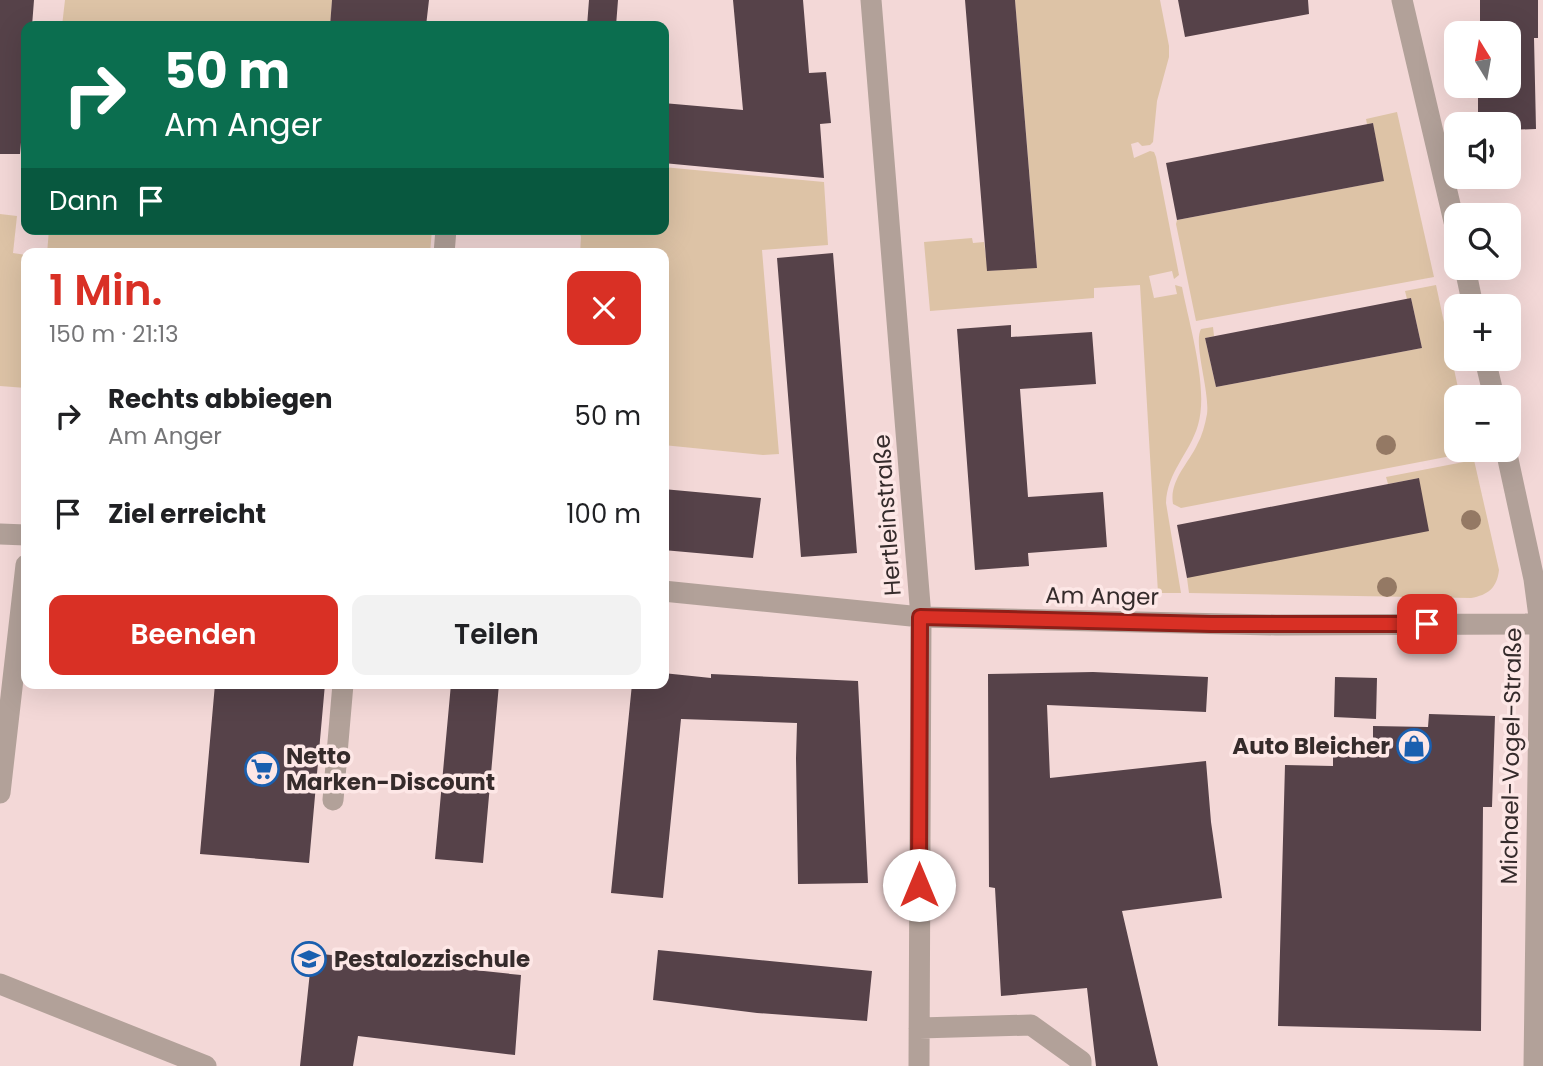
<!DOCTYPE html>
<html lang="de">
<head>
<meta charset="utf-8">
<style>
	body { margin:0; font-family:Poppins,sans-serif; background:#f2f2f2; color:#202124; height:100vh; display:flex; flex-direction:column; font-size:26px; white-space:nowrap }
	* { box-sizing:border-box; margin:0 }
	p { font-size:23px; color:#757577 }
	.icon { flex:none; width:38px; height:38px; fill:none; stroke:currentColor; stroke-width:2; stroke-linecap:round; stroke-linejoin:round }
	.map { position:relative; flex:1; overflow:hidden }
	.drawer { position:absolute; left:21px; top:248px; width:648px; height:441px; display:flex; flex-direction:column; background:#fff; border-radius:14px; box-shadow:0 7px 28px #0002 }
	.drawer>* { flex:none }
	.banner { position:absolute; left:21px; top:21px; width:648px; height:214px; border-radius:14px; box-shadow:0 7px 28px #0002; background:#0b6e4f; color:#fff; overflow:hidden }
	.needle { width:46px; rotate:349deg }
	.controls { position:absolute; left:1444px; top:21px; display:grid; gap:14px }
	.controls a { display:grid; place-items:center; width:77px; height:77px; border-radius:14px; background:#fff; box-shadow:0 7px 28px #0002; font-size:35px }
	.pin { position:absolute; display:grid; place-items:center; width:60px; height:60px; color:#fff; margin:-30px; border-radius:14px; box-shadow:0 4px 10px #0006 }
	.me { position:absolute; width:77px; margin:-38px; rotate:0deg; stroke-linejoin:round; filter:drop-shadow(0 0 5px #0008) }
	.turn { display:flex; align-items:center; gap:24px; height:147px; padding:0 28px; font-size:32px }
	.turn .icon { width:91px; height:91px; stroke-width:2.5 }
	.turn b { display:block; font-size:49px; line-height:60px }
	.then { display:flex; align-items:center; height:66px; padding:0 28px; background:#0003; gap:14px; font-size:26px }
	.round { display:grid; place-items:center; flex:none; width:74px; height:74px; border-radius:14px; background:#f2f2f2 }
	.headline { display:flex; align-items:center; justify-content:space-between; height:119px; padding:0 28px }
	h1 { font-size:42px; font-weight:600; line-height:52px; color:#d93025 }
	.primary-button { display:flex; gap:14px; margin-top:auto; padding:14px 28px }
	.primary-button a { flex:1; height:80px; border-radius:14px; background:#d93025; color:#fff; font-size:28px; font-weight:600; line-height:80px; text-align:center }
	.primary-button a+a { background:#f2f2f2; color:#202124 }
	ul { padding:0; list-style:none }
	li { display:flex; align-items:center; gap:21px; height:98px; padding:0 28px }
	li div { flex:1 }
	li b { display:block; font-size:26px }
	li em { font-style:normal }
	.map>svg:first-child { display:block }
	.green { fill:#ddc3a6 }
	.building { fill:#564249 }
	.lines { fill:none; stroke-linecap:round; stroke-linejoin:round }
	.lane { stroke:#b2a199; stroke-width:21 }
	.street { stroke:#b2a199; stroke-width:21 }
	.tree { fill:#947964 }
	.route-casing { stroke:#8d1f18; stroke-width:18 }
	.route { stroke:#d93025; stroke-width:12 }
	.labels { text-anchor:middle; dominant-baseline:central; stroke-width:7; stroke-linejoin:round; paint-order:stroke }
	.street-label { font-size:23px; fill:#352b2b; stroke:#fde7e6 }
	.poi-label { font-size:23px; font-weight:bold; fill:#352b2b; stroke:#fde7e6; text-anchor:start }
</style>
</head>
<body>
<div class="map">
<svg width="1543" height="1066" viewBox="0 0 1543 1066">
	<rect width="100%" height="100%" fill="#f3d8d7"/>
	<!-- green -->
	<path class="green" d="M65 0H332L330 26H62Z
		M1015 0H1160L1169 46V57L1157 101 1153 142 1150 145 1142 146 1138 142 1131 144 1134 158 1150 151 1154 152 1156 157 1179 275 1174 279 1172 271 1149 276 1154 298 1177 294 1175 285 1182 287C1189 324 1209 388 1198 425 1190 453 1167 472 1166 503L1181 593H1158L1140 285 1094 288V298L930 311 924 242 972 238 973 243 984 242 988 271 1037 267Z
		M1397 112 1434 277 1196 321 1176 224 1177 220 1383 181 1373 123 1367 124 1366 119Z
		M663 167 824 182 828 245 762 250 779 454 763 455 663 445V254H580L581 237 579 229H663Z
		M0 214 17 216 13 253 26 255V388L0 386Z
		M49 229H432L430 254H47Z
		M1436 285 1460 397H1456V450H1472V452L1181 508 1173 504C1169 481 1188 464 1197 445 1202 436 1205 425 1207 414 1210 392 1193 343 1201 329L1213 327 1214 336 1205 338 1216 387 1422 348 1411 298 1407 299 1405 291Z
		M1474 460 1499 570C1497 588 1488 595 1471 598L1189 593 1187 578 1419 478 1388 484 1386 477Z"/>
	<!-- building -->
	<path class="building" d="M0 0H34L32 26H26V85L20 154H0Z
		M332 0H429L426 26H330Z
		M589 0H618L616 26H587Z
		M733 0H803L809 73 826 72 831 123 820 124 824 178 663 163V103L743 110Z
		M965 0H1015L1037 268 987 271Z
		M1178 0H1308L1309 14 1185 37Z
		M1480 0H1538V38H1534L1536 129 1508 130V124H1478V86H1508V33H1480Z
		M1373 123 1384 181 1177 220 1166 163Z
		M833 253 857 553 801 557 777 258Z
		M1411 298 1422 348 1216 387 1205 338Z
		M1011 325V337L1092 332 1096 384 1020 389 1028 497 1103 492 1107 547 1028 553 1029 566 975 570 957 329Z
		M1419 478 1429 531 1187 578 1177 525Z
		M663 489 761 498 753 558 663 550Z
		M1093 672 1208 677 1206 712 1047 705 1050 778 1206 761 1211 822 1222 898 1122 911 1158 1066H1096L1087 988 1001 996 995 888 989 887 988 674Z
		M663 673 711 678V674L858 681 868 883 798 884 796 758 797 723 681 719 663 898 611 893 632 684H663Z
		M1335 677 1377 678 1376 719 1334 717Z
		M215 684H325L309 863 200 854Z
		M451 684H499L483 863 435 859Z
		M1429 714 1495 716 1492 807H1483L1481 1031 1278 1026 1285 765 1333 766V747L1373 743V726L1428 727Z
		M658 950 872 971 867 1021 757 1013 653 1000Z
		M312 953 521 975 515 1055 358 1036 353 1066H300Z"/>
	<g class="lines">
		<!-- lane -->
		<path class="lane" d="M0 793 26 565
			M333 800 343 684
			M0 984 206 1066"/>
		<!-- street -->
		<path class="street" d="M871 0 921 617 919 1066
			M1402 0 1456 230
			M444 254 446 229
			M1465 268 1473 306
			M1485 359 1494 397
			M1506 450 1534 579 1540 624 1534 1066
			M0 534 26 535
			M663 591 921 617 1276 625 1543 624
			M919 1028 1031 1025 1081 1061V1066"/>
	</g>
	<!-- trees -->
	<g class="tree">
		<circle cx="1386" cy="445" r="10"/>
		<circle cx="1471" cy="520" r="10"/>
		<circle cx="1387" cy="587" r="10"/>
	</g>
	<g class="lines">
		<!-- route casing -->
		<g class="route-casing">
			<path id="route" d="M919 885 920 617 1211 624H1427"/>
		</g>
		<!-- route -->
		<use href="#route" class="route"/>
	</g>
	<!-- icons -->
	<defs>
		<g id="shop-ring" transform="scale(1.75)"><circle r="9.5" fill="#fde7e6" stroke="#1a5faf" stroke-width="1.5"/><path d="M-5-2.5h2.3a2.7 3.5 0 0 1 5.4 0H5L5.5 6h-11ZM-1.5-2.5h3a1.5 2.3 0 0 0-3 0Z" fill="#1a5faf"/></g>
		<g id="supermarket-ring" transform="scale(1.75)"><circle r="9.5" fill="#fde7e6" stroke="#1a5faf" stroke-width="1.5"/><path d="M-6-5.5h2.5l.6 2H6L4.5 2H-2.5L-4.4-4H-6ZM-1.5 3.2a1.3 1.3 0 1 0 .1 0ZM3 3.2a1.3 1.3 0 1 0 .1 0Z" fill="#1a5faf"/></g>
		<g id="school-ring" transform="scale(1.75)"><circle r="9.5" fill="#fde7e6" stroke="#1a5faf" stroke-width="1.5"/><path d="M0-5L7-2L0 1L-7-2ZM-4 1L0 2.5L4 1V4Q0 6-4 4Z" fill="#1a5faf"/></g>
	</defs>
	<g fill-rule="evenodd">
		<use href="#shop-ring" x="1414" y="746"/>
		<use href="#supermarket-ring" x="262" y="769"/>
		<use href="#school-ring" x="309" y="959"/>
	</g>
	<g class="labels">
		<!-- street labels -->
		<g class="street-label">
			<text transform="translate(887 515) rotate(-94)">Hertleinstraße</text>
			<text transform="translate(1102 596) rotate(1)">Am Anger</text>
			<text transform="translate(1511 756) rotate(-89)">Michael-Vogel-Straße</text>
		</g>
		<!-- poi labels -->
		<g class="poi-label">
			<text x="1390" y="746" text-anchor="end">Auto Bleicher</text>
			<text x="286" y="756">Netto<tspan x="286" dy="26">Marken-Discount</tspan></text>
			<text x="334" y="959">Pestalozzischule</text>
		</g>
	</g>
</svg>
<div class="controls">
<a><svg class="needle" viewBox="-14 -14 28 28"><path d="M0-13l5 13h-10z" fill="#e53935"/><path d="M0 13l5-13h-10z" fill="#757577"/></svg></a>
<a><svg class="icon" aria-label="sound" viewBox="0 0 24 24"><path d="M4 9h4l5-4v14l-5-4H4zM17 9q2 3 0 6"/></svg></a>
<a><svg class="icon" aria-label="search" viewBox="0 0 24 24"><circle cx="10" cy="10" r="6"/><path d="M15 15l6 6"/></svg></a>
<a>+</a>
<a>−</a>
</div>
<div class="pin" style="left:1427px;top:624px;background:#d93025"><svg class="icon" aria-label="arrive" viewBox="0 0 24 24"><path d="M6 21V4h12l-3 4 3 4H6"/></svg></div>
<svg class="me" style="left:919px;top:885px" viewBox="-20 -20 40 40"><circle r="19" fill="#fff"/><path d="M0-13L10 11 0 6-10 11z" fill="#d93025"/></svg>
<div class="banner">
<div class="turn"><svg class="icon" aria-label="right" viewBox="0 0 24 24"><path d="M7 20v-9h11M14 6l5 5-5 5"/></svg><div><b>50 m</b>Am Anger</div></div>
<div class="then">Dann<svg class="icon" aria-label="arrive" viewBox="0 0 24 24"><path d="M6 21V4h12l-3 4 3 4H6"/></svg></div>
</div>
<section class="drawer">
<div class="headline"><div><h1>1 Min.</h1><p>150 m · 21:13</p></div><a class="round" style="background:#d93025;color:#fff"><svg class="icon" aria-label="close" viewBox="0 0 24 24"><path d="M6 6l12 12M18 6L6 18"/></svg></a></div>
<ul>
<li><svg class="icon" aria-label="right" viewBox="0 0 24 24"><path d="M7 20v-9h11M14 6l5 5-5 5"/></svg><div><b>Rechts abbiegen</b><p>Am Anger</p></div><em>50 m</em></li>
<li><svg class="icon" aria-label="arrive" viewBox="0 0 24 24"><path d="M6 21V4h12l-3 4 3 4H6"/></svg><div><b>Ziel erreicht</b></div><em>100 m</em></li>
</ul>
<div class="primary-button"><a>Beenden</a><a>Teilen</a></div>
</section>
</div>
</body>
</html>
